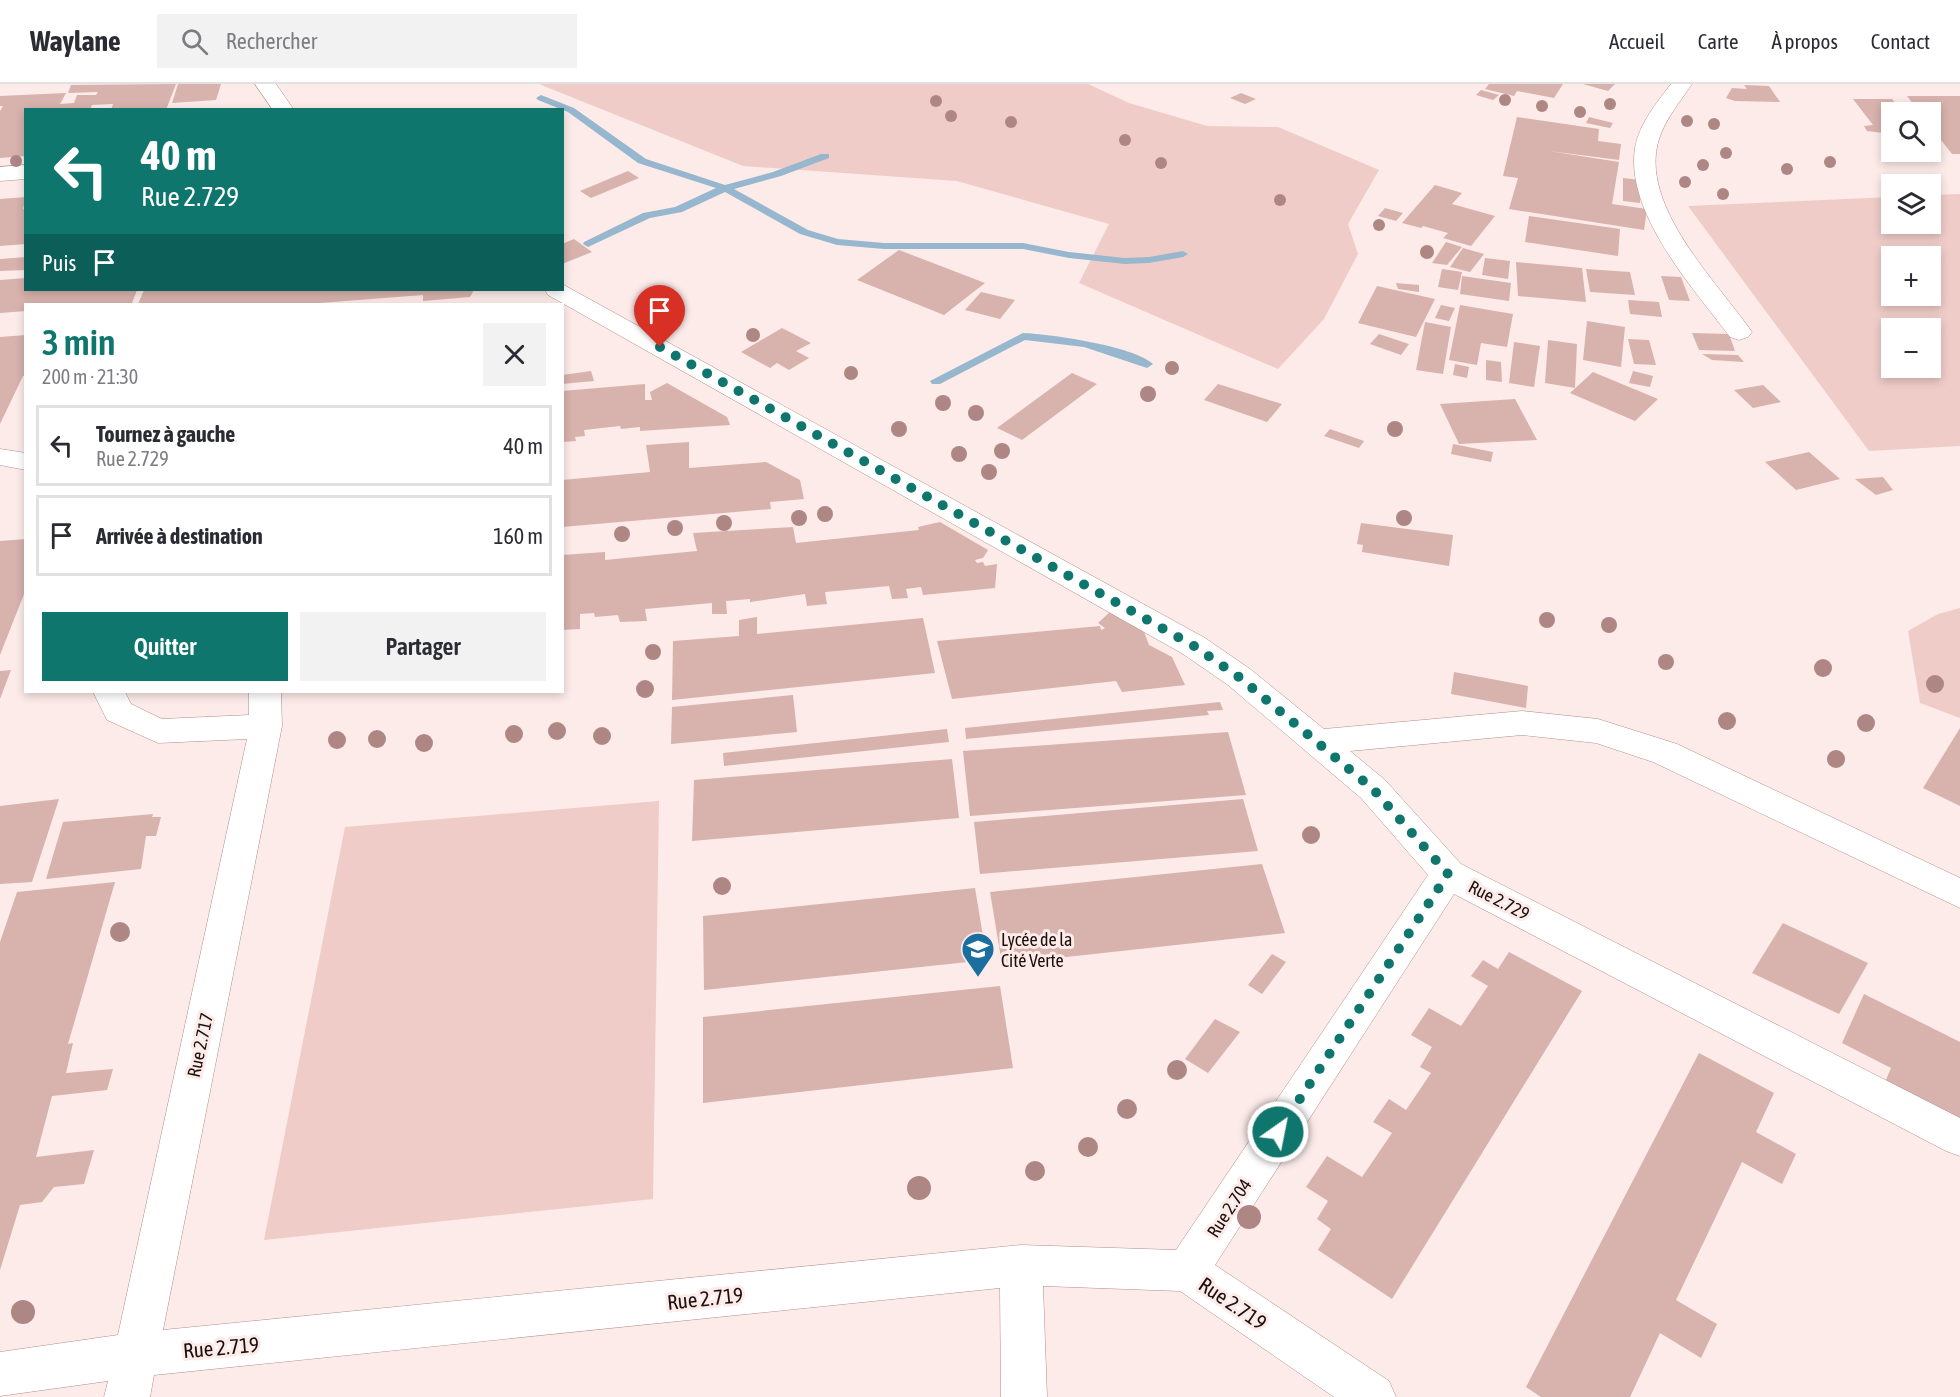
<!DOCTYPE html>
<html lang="fr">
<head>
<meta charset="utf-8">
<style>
	body { margin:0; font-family:"Asap Condensed",sans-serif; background:#f2f2f3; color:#2b2b33; height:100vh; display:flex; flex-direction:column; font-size:22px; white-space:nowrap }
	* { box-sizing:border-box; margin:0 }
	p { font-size:20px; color:#7c7c81 }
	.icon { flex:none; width:33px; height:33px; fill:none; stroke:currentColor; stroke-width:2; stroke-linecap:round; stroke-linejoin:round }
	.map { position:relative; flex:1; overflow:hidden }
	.panel { position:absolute; left:24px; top:219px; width:540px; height:390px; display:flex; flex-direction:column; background:#fff; border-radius:0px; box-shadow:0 3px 9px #0003 }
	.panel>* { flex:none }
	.banner { position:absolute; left:24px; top:24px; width:540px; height:183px; border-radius:0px; box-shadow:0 3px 9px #0003; background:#0f766e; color:#fff; overflow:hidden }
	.fabs { position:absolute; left:1881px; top:18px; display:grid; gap:12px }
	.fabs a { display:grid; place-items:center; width:60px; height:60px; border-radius:0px; background:#fff; box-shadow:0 3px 9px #0003; font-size:30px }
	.pin { position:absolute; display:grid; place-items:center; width:51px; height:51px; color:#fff; margin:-62px -26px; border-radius:50% 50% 50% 0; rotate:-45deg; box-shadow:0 0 6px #0007 }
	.pin .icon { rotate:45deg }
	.me { position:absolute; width:66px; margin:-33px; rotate:33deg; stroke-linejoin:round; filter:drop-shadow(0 0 4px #0008) }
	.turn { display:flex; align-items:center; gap:21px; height:126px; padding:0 18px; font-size:27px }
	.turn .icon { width:78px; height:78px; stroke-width:2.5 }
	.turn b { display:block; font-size:42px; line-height:51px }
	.then { display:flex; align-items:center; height:57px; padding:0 18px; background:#0003; gap:12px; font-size:22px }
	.round { display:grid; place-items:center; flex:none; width:63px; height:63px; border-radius:0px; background:#f2f2f3 }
	.head { display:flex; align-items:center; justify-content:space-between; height:102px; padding:0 18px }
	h1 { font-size:36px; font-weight:600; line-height:45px; color:#0f766e }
	.cta { display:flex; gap:12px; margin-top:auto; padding:12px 18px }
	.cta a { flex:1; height:69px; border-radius:0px; background:#0f766e; color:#fff; font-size:24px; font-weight:600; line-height:69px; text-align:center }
	.cta a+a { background:#f2f2f3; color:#2b2b33 }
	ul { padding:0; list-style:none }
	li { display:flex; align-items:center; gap:18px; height:81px; margin:0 12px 9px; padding:0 6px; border:3px solid #e1e1e2; border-radius:0px }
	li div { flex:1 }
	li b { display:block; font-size:22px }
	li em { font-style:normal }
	header { display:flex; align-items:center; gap:36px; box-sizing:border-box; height:84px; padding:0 30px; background:#fff; border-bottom:2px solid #e1e1e2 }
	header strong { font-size:28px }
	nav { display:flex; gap:33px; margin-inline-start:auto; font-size:21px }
	.search { width:420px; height:54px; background:#f2f2f3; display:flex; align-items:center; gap:15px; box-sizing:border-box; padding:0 21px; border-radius:0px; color:#7c7c81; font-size:22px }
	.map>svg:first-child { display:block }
	.green { fill:#efccc7; fill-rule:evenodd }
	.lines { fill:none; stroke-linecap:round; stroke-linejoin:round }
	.stream { fill:#97b7cf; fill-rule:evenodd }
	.building { fill:#d8b2ad }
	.minor-casing { stroke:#b38e89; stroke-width:1 }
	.minor { fill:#fff; fill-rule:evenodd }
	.tree { fill:#ae8784 }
	.route { stroke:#0f766e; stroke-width:10; stroke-dasharray:0 18 }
	.labels { text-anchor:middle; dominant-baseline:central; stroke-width:6; stroke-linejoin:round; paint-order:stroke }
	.street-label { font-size:18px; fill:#1b0e0d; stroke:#fcebe9 }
	.poi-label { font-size:18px; fill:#1b0e0d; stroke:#fcebe9; text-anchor:start }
	.near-street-label { font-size:21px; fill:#1b0e0d; stroke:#fcebe9 }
</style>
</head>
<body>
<header>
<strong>Waylane</strong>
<div class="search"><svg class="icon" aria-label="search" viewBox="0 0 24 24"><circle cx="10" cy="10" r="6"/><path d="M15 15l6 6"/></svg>Rechercher</div>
<nav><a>Accueil</a><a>Carte</a><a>À propos</a><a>Contact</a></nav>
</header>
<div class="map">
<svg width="1960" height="1313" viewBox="0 0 1960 1313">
	<rect width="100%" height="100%" fill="#fcebe9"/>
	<!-- green -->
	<path class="green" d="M539 0H1088L1129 19 1207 42 1278 43 1379 86 1348 140 1358 170 1324 235 1278 285 1079 199 1109 140 957 97 743 82Z
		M1960 110V362L1869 367 1688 122 1891 113 1892 140H1930L1931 111ZM1892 172H1930V212H1892ZM1892 244H1930V284H1892Z
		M1960 524V634L1920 619 1908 547 1938 530Z
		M659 717 653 1115 264 1156 345 743Z"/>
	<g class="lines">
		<!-- stream -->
		<path class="stream" d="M541 11 574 24 646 75 725 101 773 88 821 70H829V74L781 92 734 105 808 146 838 155 884 159H1023L1069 168 1125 174 1149 173 1183 167 1188 170 1183 173 1149 179 1125 180 1069 174 1023 165H884L837 161 800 150 725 108 682 128 650 134 588 163 583 160 584 158 643 129 675 123 716 104 638 79 568 28 538 16 536 14Z
			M1023 249C1050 250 1134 262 1153 280L1147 284 1084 263 1025 256 940 300H932L930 297Z"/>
	</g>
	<!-- building -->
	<path class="building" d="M176 0 166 26H111L113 20 92 21 90 26H26V72L0 74V27L3 22H0V12L66 9 60 20 74 19 77 11H96L98 8 68 9 71 1Z
		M178 0H221L216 16 172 19Z
		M1489 0H1563L1554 14 1517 7 1514 12 1485 5Z
		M1583 0H1615L1608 7Z
		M1744 1 1769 2 1780 18 1735 17 1726 14 1732 4 1747 5Z
		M1481 6 1499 11 1493 16 1476 11Z
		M1241 9 1256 15 1245 20 1230 14Z
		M1907 12H1960V70H1952L1930 42V28H1919Z
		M1853 15H1892L1903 28H1892V50L1867 47 1864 42 1873 41Z
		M1517 33 1599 45 1598 57 1621 60 1619 76 1549 67 1619 78 1612 120 1647 125 1644 146 1509 125 1518 94 1503 92Z
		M1589 33 1613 39 1610 44 1586 39Z
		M628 87 639 94 591 114 580 107Z
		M1623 94 1640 96V119L1623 117Z
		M1435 101 1462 109 1452 120 1495 132 1471 162 1443 154 1448 149 1423 142 1421 144 1402 139Z
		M26 113 23 125H26V160L0 162V115Z
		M1385 124 1403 129 1396 137 1378 132Z
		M1529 132 1620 145 1618 172 1525 158Z
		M574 155 592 168 562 180V160Z
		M1446 158 1462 163 1447 181 1432 179Z
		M1463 164 1484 170 1470 188 1450 183Z
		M899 166 985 199 944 231 857 196Z
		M26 173V186L0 187V175Z
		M1485 174 1510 177 1508 195 1482 191Z
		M1516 178 1582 184 1586 218 1518 212Z
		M1442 185 1462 188 1458 206 1438 203Z
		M1586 185 1630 188 1635 211 1590 208Z
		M1462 192 1511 199 1509 217 1460 210Z
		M1661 192 1681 193 1690 217 1669 216Z
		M26 194V206H137L132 219 26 220V227L0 229V196Z
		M1396 199 1419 201V208L1398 205Z
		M1377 202 1435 215 1416 253 1358 239Z
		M144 206H474L470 213 423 217V211L307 220H138Z
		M981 208 1015 216 1000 235 965 226Z
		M1628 216 1659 218 1662 233 1630 230Z
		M1441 221 1455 224 1449 237 1435 234Z
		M1460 221 1513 230 1507 263 1481 259 1477 281 1449 276Z
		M1587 237 1625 243 1621 283 1583 276Z
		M1425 238 1451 243 1443 290 1416 286Z
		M782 244 811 259 796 267 809 274 789 286 777 279 770 284 741 268Z
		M1692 249 1729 250 1735 267 1699 266Z
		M1379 250 1409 260 1401 271 1370 260Z
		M26 251V292H23L0 340V253Z
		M1628 255 1649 256 1656 281 1634 280Z
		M1548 256 1577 260 1575 304 1545 299Z
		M1514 258 1540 262 1534 303 1509 299Z
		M1702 270 1738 271 1744 278 1712 276Z
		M1486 276 1501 278 1502 298 1486 296Z
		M1455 280 1469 283 1467 294 1453 291Z
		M591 287 594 297 562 300V291Z
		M1633 287 1653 292 1650 303 1629 299Z
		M1593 288 1658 315 1635 337 1570 309Z
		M1072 289 1097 300 1022 356 997 344Z
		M667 299 727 333 730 341 640 347V343L621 345 620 342 584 346 585 352 575 353 576 357 562 358V307L645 300V316H652L650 308Z
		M1218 300 1282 320 1267 338 1204 316Z
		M1763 301 1781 318 1753 324 1734 306Z
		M1515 315 1537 356 1459 360 1440 320Z
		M1330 345 1364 357 1359 364 1324 352Z
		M689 358V384L766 378 800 396 804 415 770 418 771 425 562 443V396L650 388 646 361Z
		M1453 360 1493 368 1491 378 1451 370Z
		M1809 368 1840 395 1796 406 1765 378Z
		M1883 393 1893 406 1876 411 1855 395Z
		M940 438 988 466 983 474 975 476 977 479 983 478 985 482 997 480 995 504 923 511 921 503 906 505 908 514 892 515 889 502 825 508 827 520 807 522 805 510 750 518V515L726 517 727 530H712V519L645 525 647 537 620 538 618 531 595 533 594 529 580 530V545L562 546V471L605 468V476L697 467 693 449 793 443 796 459 919 446 918 443Z
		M1361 439 1453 451 1449 482 1362 468 1363 461 1357 460Z
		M26 455V505L0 571V457Z
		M1111 527 1143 545 1149 561 1172 573 1185 601 1122 608 1116 597 952 615 937 557 1100 542 1101 546 1105 544 1098 539Z
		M757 533V550L923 534 935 589 672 616 673 557 739 552V536Z
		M11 586 0 615V587Z
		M1454 588 1528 602 1526 624 1451 610Z
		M793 611 797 648 671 660 672 623Z
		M1220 618 1223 626 1207 627 1209 631 966 655 965 644Z
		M1960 644V722L1923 704Z
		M947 645 949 658 724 682 723 669Z
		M1228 648 1246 711 970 732 963 667Z
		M952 675 959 734 692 757 694 696Z
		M59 715 32 798 0 800V722Z
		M1243 715 1258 767 980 790 974 738Z
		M153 730 152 733H161L156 752H146L141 785 46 795 63 738Z
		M1262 780 1285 849 1002 880 990 808Z
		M115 798 68 960 73 959 66 989 113 985 107 1006 52 1012 36 1073 94 1066 84 1100 54 1103 42 1118 20 1121 0 1186V858L17 808Z
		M975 804 987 876 704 906 703 832Z
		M1783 839 1868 879 1839 930 1752 889Z
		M1509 868 1582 907 1392 1215 1318 1166 1331 1145 1317 1135 1328 1117 1306 1103 1327 1072 1362 1093 1392 1049 1373 1038 1389 1015 1406 1026 1431 989 1420 983 1432 963 1411 951 1429 924 1461 942 1488 902 1471 892 1483 876 1498 885Z
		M1272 870 1286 878 1262 910 1248 901Z
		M1000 902 1013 984 703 1019V933Z
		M1864 910 1960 958V1037L1885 998 1891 984 1842 959Z
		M1215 935 1240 948 1208 989 1185 975Z
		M1699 969 1774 1009 1756 1048 1796 1070 1782 1100 1742 1078 1676 1216 1717 1240 1701 1274 1660 1249 1630 1313H1541L1526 1303Z"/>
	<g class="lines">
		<!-- minor casing -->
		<g class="minor-casing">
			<path id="minor" d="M255 0H276L294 26H273Z
				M1671 0H1692C1680 18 1666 34 1659 55 1638 121 1718 199 1752 248L1748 253 1739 256 1730 253C1693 204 1625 129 1635 64 1639 40 1657 18 1671 0Z
				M26 81V95L0 97V83Z
				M562 200 1205 554 1250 585 1324 645 1522 627 1598 635 1677 660 1960 794V824L1653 678 1596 659 1522 651 1350 667 1385 696 1461 780 1960 1034V1072L1946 1067 1454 810 1215 1181 1389 1297 1396 1313H1334L1180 1207 1043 1202 1047 1313H1001L1000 1204 154 1291 150 1313H104L108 1297 0 1312V1268L118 1251 247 655 158 659 107 636 93 608H125L131 620 162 635 249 631V608H281L282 642 163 1246 1021 1161 1176 1166 1428 791 1361 714 1228 601 1183 570 548 211 545 206H562Z
				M0 365 26 369V386L0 381Z"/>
		</g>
		<!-- minor -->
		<use href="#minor" class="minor"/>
	</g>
	<!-- trees -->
	<g class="tree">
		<circle cx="1505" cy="16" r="6"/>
		<circle cx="936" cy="17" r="6"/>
		<circle cx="1610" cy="20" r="6"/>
		<circle cx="1542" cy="22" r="6"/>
		<circle cx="1580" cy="28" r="6"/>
		<circle cx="951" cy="32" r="6"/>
		<circle cx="1687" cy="37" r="6"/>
		<circle cx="1011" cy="38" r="6"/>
		<circle cx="1714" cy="40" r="6"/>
		<circle cx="1125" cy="56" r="6"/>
		<circle cx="1726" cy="69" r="6"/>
		<circle cx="16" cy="77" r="6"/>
		<circle cx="1830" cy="78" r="6"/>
		<circle cx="1161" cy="79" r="6"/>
		<circle cx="1703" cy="81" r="6"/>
		<circle cx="1787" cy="85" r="6"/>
		<circle cx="1685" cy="98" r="6"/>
		<circle cx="1723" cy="110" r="6"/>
		<circle cx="1280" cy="116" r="6"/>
		<circle cx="1379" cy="141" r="6"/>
		<circle cx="1427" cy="168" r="7"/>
		<circle cx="753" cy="251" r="7"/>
		<circle cx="1172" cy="284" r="7"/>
		<circle cx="851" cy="289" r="7"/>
		<circle cx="1148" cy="310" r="8"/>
		<circle cx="943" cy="319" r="8"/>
		<circle cx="976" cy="329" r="8"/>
		<circle cx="899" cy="345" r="8"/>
		<circle cx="1395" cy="345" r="8"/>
		<circle cx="1002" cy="367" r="8"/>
		<circle cx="959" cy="370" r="8"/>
		<circle cx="989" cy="388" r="8"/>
		<circle cx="825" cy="430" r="8"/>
		<circle cx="799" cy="434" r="8"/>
		<circle cx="1404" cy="434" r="8"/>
		<circle cx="724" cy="439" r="8"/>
		<circle cx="675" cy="444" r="8"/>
		<circle cx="622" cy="450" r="8"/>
		<circle cx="1547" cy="536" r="8"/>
		<circle cx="1609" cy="541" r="8"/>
		<circle cx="653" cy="568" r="8"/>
		<circle cx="1666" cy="578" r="8"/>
		<circle cx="1823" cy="584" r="9"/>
		<circle cx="1935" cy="600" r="9"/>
		<circle cx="645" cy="605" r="9"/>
		<circle cx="1727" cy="637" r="9"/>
		<circle cx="1866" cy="639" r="9"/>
		<circle cx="557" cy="647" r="9"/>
		<circle cx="514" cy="650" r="9"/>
		<circle cx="602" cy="652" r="9"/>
		<circle cx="377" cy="655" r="9"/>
		<circle cx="337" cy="656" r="9"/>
		<circle cx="424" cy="659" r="9"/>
		<circle cx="1836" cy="675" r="9"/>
		<circle cx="1311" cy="751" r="9"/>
		<circle cx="722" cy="802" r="9"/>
		<circle cx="120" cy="848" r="10"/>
		<circle cx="1177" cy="986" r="10"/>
		<circle cx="1127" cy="1025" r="10"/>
		<circle cx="1088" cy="1063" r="10"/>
		<circle cx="1035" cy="1087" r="10"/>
		<circle cx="919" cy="1104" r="12"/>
		<circle cx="1249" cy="1133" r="12"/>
		<circle cx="23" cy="1228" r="12"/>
	</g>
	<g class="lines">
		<!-- route -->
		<path class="route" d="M660 263 1194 562 1239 593 1373 705 1448 790 1278 1048"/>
	</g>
	<!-- icons -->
	<defs>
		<g id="school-pin" transform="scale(1.725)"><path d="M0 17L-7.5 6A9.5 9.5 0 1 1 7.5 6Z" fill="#1b6e9f" stroke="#fcebe9"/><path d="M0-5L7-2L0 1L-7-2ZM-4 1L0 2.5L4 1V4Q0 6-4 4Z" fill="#fff"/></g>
	</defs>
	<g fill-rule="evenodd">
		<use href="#school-pin" x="978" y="865"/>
	</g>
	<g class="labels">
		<!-- street labels -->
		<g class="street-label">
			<text transform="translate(1499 816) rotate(27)">Rue 2.729</text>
			<text transform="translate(200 961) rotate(-78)">Rue 2.717</text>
			<text transform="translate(1229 1124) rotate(-57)">Rue 2.704</text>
		</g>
		<!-- poi labels -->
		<g class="poi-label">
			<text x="1001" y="855">Lycée de la<tspan x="1001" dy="21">Cité Verte</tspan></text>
		</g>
		<!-- near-street labels -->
		<g class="near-street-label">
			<text transform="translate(705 1214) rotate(-6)">Rue 2.719</text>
			<text transform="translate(1233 1219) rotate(34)">Rue 2.719</text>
			<text transform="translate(221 1263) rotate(-5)">Rue 2.719</text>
		</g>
	</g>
</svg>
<div class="fabs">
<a><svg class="icon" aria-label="search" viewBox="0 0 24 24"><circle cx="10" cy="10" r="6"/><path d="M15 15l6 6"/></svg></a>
<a><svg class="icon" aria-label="layers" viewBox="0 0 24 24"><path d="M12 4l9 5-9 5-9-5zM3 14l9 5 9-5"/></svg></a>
<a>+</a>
<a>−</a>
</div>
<div class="pin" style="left:660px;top:263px;background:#d93025"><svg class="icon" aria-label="arrive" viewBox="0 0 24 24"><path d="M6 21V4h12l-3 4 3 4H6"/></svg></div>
<svg class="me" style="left:1278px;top:1048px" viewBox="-20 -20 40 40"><circle r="17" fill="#0f766e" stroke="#fff" stroke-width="3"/><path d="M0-11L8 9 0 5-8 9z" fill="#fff"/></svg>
<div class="banner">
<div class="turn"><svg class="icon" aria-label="left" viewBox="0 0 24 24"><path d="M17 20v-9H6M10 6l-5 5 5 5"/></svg><div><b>40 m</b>Rue 2.729</div></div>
<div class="then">Puis<svg class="icon" aria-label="arrive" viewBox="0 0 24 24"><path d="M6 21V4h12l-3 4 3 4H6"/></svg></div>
</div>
<section class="panel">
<div class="head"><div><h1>3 min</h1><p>200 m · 21:30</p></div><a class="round"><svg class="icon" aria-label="close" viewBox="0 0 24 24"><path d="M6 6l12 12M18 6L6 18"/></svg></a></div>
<ul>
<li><svg class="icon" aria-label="left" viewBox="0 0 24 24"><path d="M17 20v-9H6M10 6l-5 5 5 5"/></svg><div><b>Tournez à gauche</b><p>Rue 2.729</p></div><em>40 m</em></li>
<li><svg class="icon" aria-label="arrive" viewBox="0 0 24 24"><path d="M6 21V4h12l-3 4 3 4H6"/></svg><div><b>Arrivée à destination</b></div><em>160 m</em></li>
</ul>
<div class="cta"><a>Quitter</a><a>Partager</a></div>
</section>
</div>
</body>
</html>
